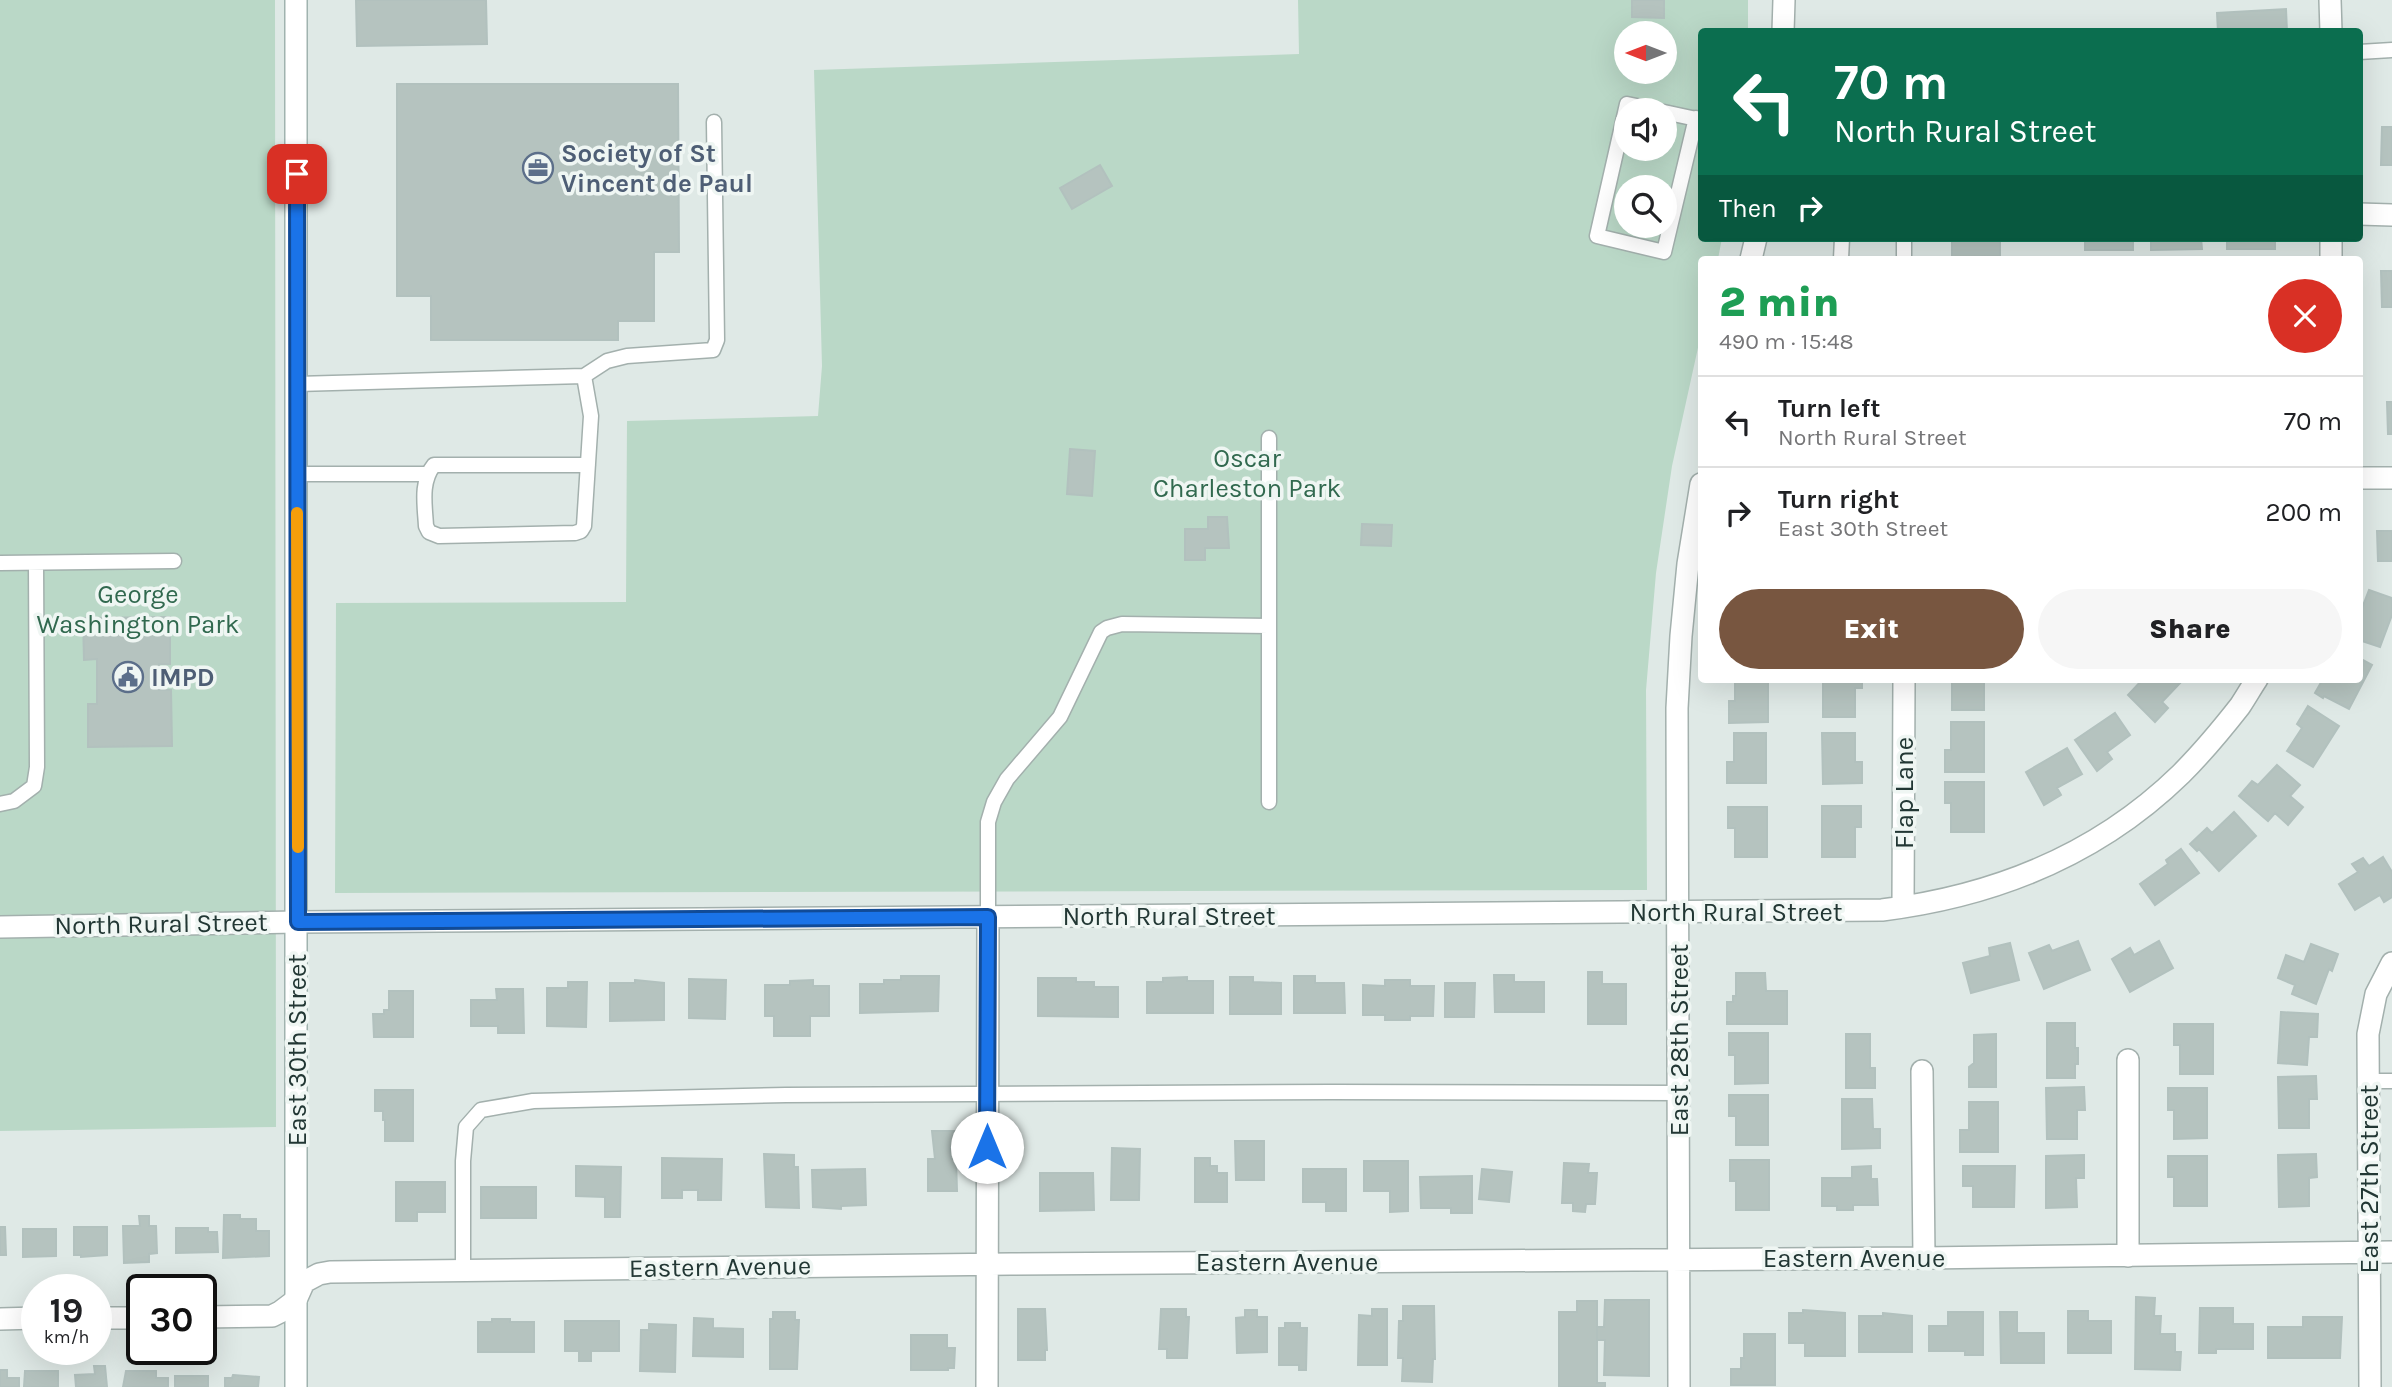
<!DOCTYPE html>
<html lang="en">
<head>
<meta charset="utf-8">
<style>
	body { margin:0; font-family:Karla,sans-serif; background:#f6f6f6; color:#202124; height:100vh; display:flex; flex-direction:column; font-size:26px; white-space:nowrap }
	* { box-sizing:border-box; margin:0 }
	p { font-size:23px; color:#757577 }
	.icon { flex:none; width:38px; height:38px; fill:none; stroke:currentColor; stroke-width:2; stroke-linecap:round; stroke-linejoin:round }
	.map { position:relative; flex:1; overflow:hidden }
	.details { position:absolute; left:1698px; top:256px; width:665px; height:427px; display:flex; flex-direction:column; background:#fff; border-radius:7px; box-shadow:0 7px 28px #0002 }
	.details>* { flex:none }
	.hud { position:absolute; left:1698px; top:28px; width:665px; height:214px; border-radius:7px; box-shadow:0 7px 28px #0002; background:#0b6e4f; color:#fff; overflow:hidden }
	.needle { width:46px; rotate:270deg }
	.controls { position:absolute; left:1614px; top:21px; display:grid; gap:14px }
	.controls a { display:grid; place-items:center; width:63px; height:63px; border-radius:50%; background:#fff; box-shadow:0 7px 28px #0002; font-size:35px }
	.speed { position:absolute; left:21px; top:1274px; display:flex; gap:14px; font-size:35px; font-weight:700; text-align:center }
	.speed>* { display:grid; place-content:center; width:91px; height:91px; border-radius:50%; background:#fff; box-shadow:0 7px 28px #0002; line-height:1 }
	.speed small { font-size:18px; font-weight:400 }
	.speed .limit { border:4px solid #111; border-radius:10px; background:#fff; color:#111 }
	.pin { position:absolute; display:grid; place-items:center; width:60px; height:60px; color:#fff; margin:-30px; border-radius:14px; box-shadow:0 4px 10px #0006 }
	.me { position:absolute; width:77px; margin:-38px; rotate:0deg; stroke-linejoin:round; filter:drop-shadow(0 0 5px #0008) }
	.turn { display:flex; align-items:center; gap:24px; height:147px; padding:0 21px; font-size:32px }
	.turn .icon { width:91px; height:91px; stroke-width:2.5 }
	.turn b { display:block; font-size:49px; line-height:60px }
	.then { display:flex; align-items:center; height:66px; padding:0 21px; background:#0003; gap:14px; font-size:26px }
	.round { display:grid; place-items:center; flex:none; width:74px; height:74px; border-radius:37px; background:#f6f6f6 }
	.overview { display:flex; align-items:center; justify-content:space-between; height:119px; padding:0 21px }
	h1 { font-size:42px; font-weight:800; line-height:52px; color:#1e9e55 }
	.button { display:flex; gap:14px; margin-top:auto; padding:14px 21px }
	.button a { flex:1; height:80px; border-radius:42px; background:#785640; color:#fff; font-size:28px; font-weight:800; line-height:80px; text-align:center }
	.button a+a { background:#f6f6f6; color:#202124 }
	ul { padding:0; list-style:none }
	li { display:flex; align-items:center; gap:21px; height:91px; padding:0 21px; border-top:2px solid #e0e0e0 }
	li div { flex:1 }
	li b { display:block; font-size:26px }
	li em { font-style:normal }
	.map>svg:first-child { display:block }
	.green { fill:#bad8c7; fill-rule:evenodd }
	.building { fill:#b5c3bf; stroke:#b2c1be; stroke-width:2 }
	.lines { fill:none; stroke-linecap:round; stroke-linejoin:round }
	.service-casing { stroke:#a3b0ad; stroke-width:17 }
	.minor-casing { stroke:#a3b0ad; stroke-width:24 }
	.secondary-casing { stroke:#a0b3af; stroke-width:24 }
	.service { stroke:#fff; stroke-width:14 }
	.minor { stroke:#fff; stroke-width:21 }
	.secondary { stroke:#fff; stroke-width:21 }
	.route-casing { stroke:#114b97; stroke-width:18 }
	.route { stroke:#1a73e8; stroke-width:12 }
	.slow { stroke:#f59e0b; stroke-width:12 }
	.labels { text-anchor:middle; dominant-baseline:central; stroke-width:7; stroke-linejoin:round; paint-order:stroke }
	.service-label { font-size:26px; font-weight:bold; fill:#4e5e75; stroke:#eff6f3; text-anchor:start }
	.park-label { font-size:26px; fill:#31694f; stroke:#eff6f3 }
	.street-label { font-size:26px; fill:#223734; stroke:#eff6f3 }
</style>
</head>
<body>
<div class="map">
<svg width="2392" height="1387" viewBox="0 0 2392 1387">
	<rect width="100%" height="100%" fill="#dfe9e6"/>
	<!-- green -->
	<path class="green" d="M0 0H275L276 1127 0 1131Z
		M1298 0H1748V31L1701 32V238H1722L1718 259H1701V334L1672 466 1656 573 1646 690 1647 890 335 893 336 603 626 602 627 421 818 416 822 366 814 70 1299 54ZM1626 33H1664V72H1626ZM1626 110H1664V149H1626ZM1626 187H1664V226H1626Z"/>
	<!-- building -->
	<path class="building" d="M356 0H486L487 44 357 46Z
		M1632 0H1664V18L1632 17Z
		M2286 9 2287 32H2218L2217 13Z
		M397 84H678L679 252H654V321H618V340H431V296H397Z
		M2382 127H2392V165H2381Z
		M1100 165 1112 186 1072 209 1060 188Z
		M1952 238H2000V256L1952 257Z
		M2085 238H2133V250H2085Z
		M2151 238H2201L2202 249 2151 250Z
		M2227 238H2275V249H2227Z
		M2381 271H2392V307H2382Z
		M2387 402H2392V434H2388Z
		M1070 449 1095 451 1092 496 1067 494Z
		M1208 517H1227L1229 548H1205V560H1185V529H1208Z
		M1362 524 1392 525 1391 546 1361 545Z
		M2377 531H2392V561H2378Z
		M2369 590 2392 598V615L2380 647 2359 640V616Z
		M170 617V664H159V690H171L172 746 88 747V704H97V659L84 660 83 618Z
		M2359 658 2372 665 2349 709 2324 696 2323 698 2315 693 2323 679H2359Z
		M1735 679H1768V722L1729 723V701H1735Z
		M1823 679H1862V688H1855V717H1823Z
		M1945 679H1984V710H1952V681H1945Z
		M2143 679H2180L2182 681 2162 702 2168 708 2155 722 2128 695Z
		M2308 706 2339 726 2313 767 2287 751 2302 728 2297 724Z
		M2115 713 2130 735 2107 752 2112 759 2097 771 2075 740Z
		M1951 722H1984V772H1945V750H1951Z
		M1734 733H1766V783H1727V762H1734Z
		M1822 733H1855V762H1862V783L1823 784Z
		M2067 748 2082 774 2057 788 2061 795 2044 805 2026 772Z
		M2277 765 2300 785 2290 796 2303 807 2288 825 2275 813 2268 821 2239 796 2252 781 2258 785Z
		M1945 782H1984V832H1951V803H1945Z
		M1822 806H1861V827H1855V857H1822Z
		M1728 807H1767V857H1735V828H1728Z
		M2234 812 2256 836 2219 871 2199 849 2197 851 2190 844 2207 828 2212 833Z
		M2181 849 2199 873 2155 905 2140 884 2168 864 2166 860Z
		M2383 857 2392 872V897L2384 902 2380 895 2355 910 2339 884 2358 872 2352 864 2363 858 2369 866Z
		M2078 941 2090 970 2044 989 2029 953 2049 945 2052 951Z
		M2159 941 2173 968 2130 992 2112 959 2130 948 2134 955Z
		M2010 943 2019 980 1971 993 1963 963 1990 956 1989 948Z
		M2311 944 2338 954 2332 971 2329 969 2316 1004 2292 994 2295 985 2278 978 2286 955 2304 962Z
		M1588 972H1602V984H1626V1024H1588Z
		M1736 973H1765L1766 991H1787V1024H1727V1002H1733V996H1736Z
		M1494 975H1514V982H1544V1012H1495Z
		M901 976H939L938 1011 860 1013V984H884V980H901Z
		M1294 976H1315V983H1344L1345 1013H1294Z
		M1187 977V981H1213V1013H1147V982H1163V978Z
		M1230 977H1253V982L1281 983V1014H1230Z
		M1038 978H1076V982H1094V987H1118V1017L1038 1016Z
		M689 979 726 980 725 1019 689 1018Z
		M635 980 664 983V1020L610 1021V983H635Z
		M813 980V986H829V1016H810V1036H774V1016H765V985H790V981Z
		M1385 980H1410V986H1434L1433 1016H1410V1020H1385V1015H1363V985L1385 986Z
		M568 982H587L586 1027 547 1026V988H568Z
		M1445 983H1475L1474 1017H1445Z
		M496 989H523L524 1033H498V1026H471V1000H497Z
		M389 991H413V1037H374L373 1014H384V1010H389Z
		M2281 1012 2318 1014 2317 1037H2309L2307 1065 2278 1063Z
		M2047 1023H2075V1048H2078V1064H2075V1078H2047Z
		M2174 1024H2213V1074H2180V1045H2174Z
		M1729 1033H1768V1083L1735 1084V1055H1729Z
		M1846 1034H1870V1068H1875V1088H1846Z
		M1996 1034V1087H1969V1067L1974 1063V1035Z
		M2316 1076 2317 1099H2309V1128H2279L2278 1077Z
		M2084 1087 2085 1110H2077V1139H2047L2046 1088Z
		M2168 1088H2207V1138L2174 1139V1110H2168Z
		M375 1090H413V1141H385V1120H383V1111H375Z
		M1729 1095H1768V1145H1736V1116H1729Z
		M1842 1099H1872L1873 1129H1880V1148L1842 1149Z
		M1969 1102H1998V1152H1960V1130H1969Z
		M932 1131H956V1148H950L951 1159H956L957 1191H928V1159H935Z
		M1235 1141H1264V1180H1236Z
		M1112 1148 1140 1149 1139 1200H1111Z
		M764 1154 794 1155V1167H798L799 1208 766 1207Z
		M2316 1154 2317 1177 2309 1178V1206L2279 1207 2278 1155Z
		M2084 1155V1178H2076L2077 1207 2046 1208V1156Z
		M2168 1156H2207V1206H2174V1177H2168Z
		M662 1158 722 1159 721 1200H698V1190H682V1198H662Z
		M1195 1158H1210V1166H1217V1173H1227V1202H1195Z
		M1730 1160H1769V1210H1736V1181H1730Z
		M1364 1161H1408V1211L1390 1212V1191H1364Z
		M1564 1163 1589 1164 1588 1173H1597L1595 1204H1586L1585 1212 1573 1211V1203H1562Z
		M576 1166 621 1167 620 1217H605V1197L576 1196Z
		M1871 1166V1179H1877L1878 1205H1853V1210H1837V1206H1822V1178H1852V1167Z
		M1963 1166H2015L2014 1207H1973V1186H1963Z
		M865 1169 866 1205 841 1206V1209L813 1207 812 1170Z
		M1303 1169H1346V1211H1326V1202H1303Z
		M1482 1169 1512 1172 1509 1202 1479 1199Z
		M1040 1173H1093L1094 1210 1040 1211Z
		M1472 1176V1213H1451V1208H1421L1420 1177Z
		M396 1182H445V1212H417V1221H396Z
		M481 1187H536V1218H481Z
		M224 1215H240V1219H256V1231H269V1256L223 1258Z
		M139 1216H149V1226H156L157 1253 149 1254V1262L124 1263 123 1226H140Z
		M0 1227H5L6 1255H0Z
		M74 1227H107V1255L81 1257V1255H74Z
		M176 1228H208V1232H217L218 1252 176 1253Z
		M23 1229H56V1256L23 1257Z
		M2136 1297 2155 1298 2154 1316H2161L2160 1334H2175V1352H2181L2180 1370 2135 1369Z
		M1605 1300H1649V1376L1604 1375 1605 1340H1597V1327H1604Z
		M1577 1301H1597V1383H1605V1387H1559V1312H1577Z
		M1403 1306H1434L1435 1359H1433L1432 1382 1402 1381 1403 1358H1398L1399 1321H1403Z
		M2200 1308H2233V1324H2253V1349H2216V1353H2199Z
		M1018 1309H1045L1047 1350H1045V1360H1018Z
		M1161 1309H1186V1317H1189L1187 1358H1167V1349H1159Z
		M1372 1309H1387V1365H1358L1359 1315 1372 1316Z
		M1245 1310H1257V1317H1267V1352L1237 1353 1236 1318 1245 1317Z
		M1803 1310 1845 1313V1356H1805V1343H1789V1313H1803Z
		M2068 1311H2088V1321H2111V1353H2068Z
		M773 1312H795V1320H799L797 1369H770V1319H773Z
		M1948 1312H1983V1355H1965V1351H1929V1326H1948Z
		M2000 1312H2017V1333H2044V1363H2001Z
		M1883 1313 1912 1316V1352H1859V1316H1883Z
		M2303 1317H2342L2340 1358H2268V1327H2303Z
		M694 1318 713 1319V1328L743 1329V1357L693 1356Z
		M492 1319H510V1322H534V1352H478V1322H492Z
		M565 1321H619V1351H591V1361H579V1351H565Z
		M1285 1323H1300V1328H1307L1306 1370H1299V1365H1279V1328H1285Z
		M649 1324 676 1325 675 1372 640 1371 641 1330H649Z
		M1744 1334H1775V1385H1731V1369H1741V1358H1744Z
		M911 1335H947V1348H955L954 1368H948V1370H911Z
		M94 1366H105L107 1387H76L75 1375 95 1374Z
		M0 1370H7V1378H19V1387H0Z
		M25 1371H58V1387H24Z
		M126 1371H156V1378H168V1387H123Z
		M233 1375 259 1377 258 1387H225V1378H232Z
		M175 1376H208V1387H175Z"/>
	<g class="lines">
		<!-- service casing -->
		<g class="service-casing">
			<path id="service" d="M2359 52 2392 50
				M1656 110 1627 104 1597 236 1664 252 1696 118
				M1664 112 1701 120
				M1841 259 1842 238
				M1904 259V238
				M584 376 591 416 584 526 581 531 575 533 439 536 429 532 426 526C425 506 420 482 434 465H588
				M297 384 584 376 607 361 627 356 713 350 717 340 714 122
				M297 474H427
				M0 563 174 561
				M1269 626V802
				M0 804 14 801 34 786 37 767 36 563
				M988 917V822L994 802 1007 779 1060 717 1101 632 1107 628 1122 624 1269 626V438
				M2368 1081H2392
				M463 1270V1161L466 1127 481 1110 533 1101 786 1095 1332 1092 1679 1093"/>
		</g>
		<!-- minor casing -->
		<g class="minor-casing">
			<path id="minor" d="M2330 0 2331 32
				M1783 32 1784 0
				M2359 214 2392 215
				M2331 238V259
				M1751 259 1756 238
				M2359 478H2392
				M1903 907 1904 679
				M0 927 298 922 1882 910C1995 896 2098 855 2181 774 2202 753 2222 729 2240 706 2246 697 2251 688 2257 679
				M1922 1071 1924 1258
				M2128 1256V1060
				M201 1317 272 1316 280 1312 296 1300 304 1282 319 1274 330 1272 1011 1264 1924 1258 2392 1252
				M96 1318H142
				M0 1319 37 1318
				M987 1387 988 917
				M1679 1387 1677 708 1681 636 1688 564 1701 484
				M2370 1387 2368 1034 2376 994 2392 963"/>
		</g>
		<!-- secondary casing -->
		<g class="secondary-casing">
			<path id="secondary" d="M296 1387V0"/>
		</g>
		<!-- service -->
		<use href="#service" class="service"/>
		<!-- minor -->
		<use href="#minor" class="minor"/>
		<!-- secondary -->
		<use href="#secondary" class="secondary"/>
	</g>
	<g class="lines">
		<!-- route casing -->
		<g class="route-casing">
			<path id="route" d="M297 174 298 922 988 917 987 1147"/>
		</g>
		<!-- route -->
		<use href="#route" class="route"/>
		<!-- slow -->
		<path class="slow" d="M297 513 298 847"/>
	</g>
	<!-- icons -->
	<defs>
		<g id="office-ring" transform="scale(1.575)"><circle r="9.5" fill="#eff6f3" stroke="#5c6f8a" stroke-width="1.5"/><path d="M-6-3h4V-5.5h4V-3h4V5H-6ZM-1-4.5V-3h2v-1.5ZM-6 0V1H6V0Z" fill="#5c6f8a"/></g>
		<g id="civic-ring" transform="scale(1.575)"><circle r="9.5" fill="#eff6f3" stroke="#5c6f8a" stroke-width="1.5"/><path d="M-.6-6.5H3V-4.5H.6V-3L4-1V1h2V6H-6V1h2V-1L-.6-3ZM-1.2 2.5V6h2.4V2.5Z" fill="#5c6f8a"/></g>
	</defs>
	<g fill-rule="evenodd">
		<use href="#office-ring" x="538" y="168"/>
		<use href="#civic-ring" x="128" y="677"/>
	</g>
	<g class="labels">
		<!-- service labels -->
		<g class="service-label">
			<text x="561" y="153">Society of St<tspan x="561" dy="30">Vincent de Paul</tspan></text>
			<text x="151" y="677">IMPD</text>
		</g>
		<!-- park labels -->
		<g class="park-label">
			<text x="1247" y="458">Oscar<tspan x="1247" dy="30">Charleston Park</tspan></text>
			<text x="138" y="594">George<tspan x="138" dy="30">Washington Park</tspan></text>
		</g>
		<!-- street labels -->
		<g class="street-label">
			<text transform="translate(1904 793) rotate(-90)">Flap Lane</text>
			<text x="1736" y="912">North Rural Street</text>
			<text x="1169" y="916">North Rural Street</text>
			<text transform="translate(161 924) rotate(-1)">North Rural Street</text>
			<text transform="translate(1679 1040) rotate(-90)">East 28th Street</text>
			<text transform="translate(297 1050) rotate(-90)">East 30th Street</text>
			<text transform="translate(2369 1179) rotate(-90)">East 27th Street</text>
			<text x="1854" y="1258">Eastern Avenue</text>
			<text x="1287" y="1262">Eastern Avenue</text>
			<text transform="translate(720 1267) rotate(-1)">Eastern Avenue</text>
		</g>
	</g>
</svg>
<div class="controls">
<a><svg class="needle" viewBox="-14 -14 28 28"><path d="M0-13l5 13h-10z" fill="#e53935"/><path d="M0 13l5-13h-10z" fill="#757577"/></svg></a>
<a><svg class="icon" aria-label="sound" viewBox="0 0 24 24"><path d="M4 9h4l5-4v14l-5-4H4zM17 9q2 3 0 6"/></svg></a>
<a><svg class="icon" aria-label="search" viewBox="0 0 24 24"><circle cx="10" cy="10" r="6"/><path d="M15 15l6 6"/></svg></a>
</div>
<div class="speed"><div>19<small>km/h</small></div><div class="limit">30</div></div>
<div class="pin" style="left:297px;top:174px;background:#d93025"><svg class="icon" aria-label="arrive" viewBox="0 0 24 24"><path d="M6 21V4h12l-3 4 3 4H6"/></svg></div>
<svg class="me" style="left:987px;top:1147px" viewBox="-20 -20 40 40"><circle r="19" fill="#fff"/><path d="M0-13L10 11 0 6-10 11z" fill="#1a73e8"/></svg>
<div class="hud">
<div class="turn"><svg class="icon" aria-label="left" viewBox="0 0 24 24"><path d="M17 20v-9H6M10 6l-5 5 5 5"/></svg><div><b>70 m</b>North Rural Street</div></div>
<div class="then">Then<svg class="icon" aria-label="right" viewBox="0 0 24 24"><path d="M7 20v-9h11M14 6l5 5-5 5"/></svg></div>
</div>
<section class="details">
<div class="overview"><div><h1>2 min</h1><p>490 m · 15:48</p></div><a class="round" style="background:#d93025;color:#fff"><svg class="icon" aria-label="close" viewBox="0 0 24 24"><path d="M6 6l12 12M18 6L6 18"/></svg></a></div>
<ul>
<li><svg class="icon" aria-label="left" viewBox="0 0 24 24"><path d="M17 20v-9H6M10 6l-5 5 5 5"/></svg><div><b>Turn left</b><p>North Rural Street</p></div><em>70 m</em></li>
<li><svg class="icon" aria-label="right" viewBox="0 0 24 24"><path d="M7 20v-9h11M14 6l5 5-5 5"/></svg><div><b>Turn right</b><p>East 30th Street</p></div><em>200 m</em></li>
</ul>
<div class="button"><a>Exit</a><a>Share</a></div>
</section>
</div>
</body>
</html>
